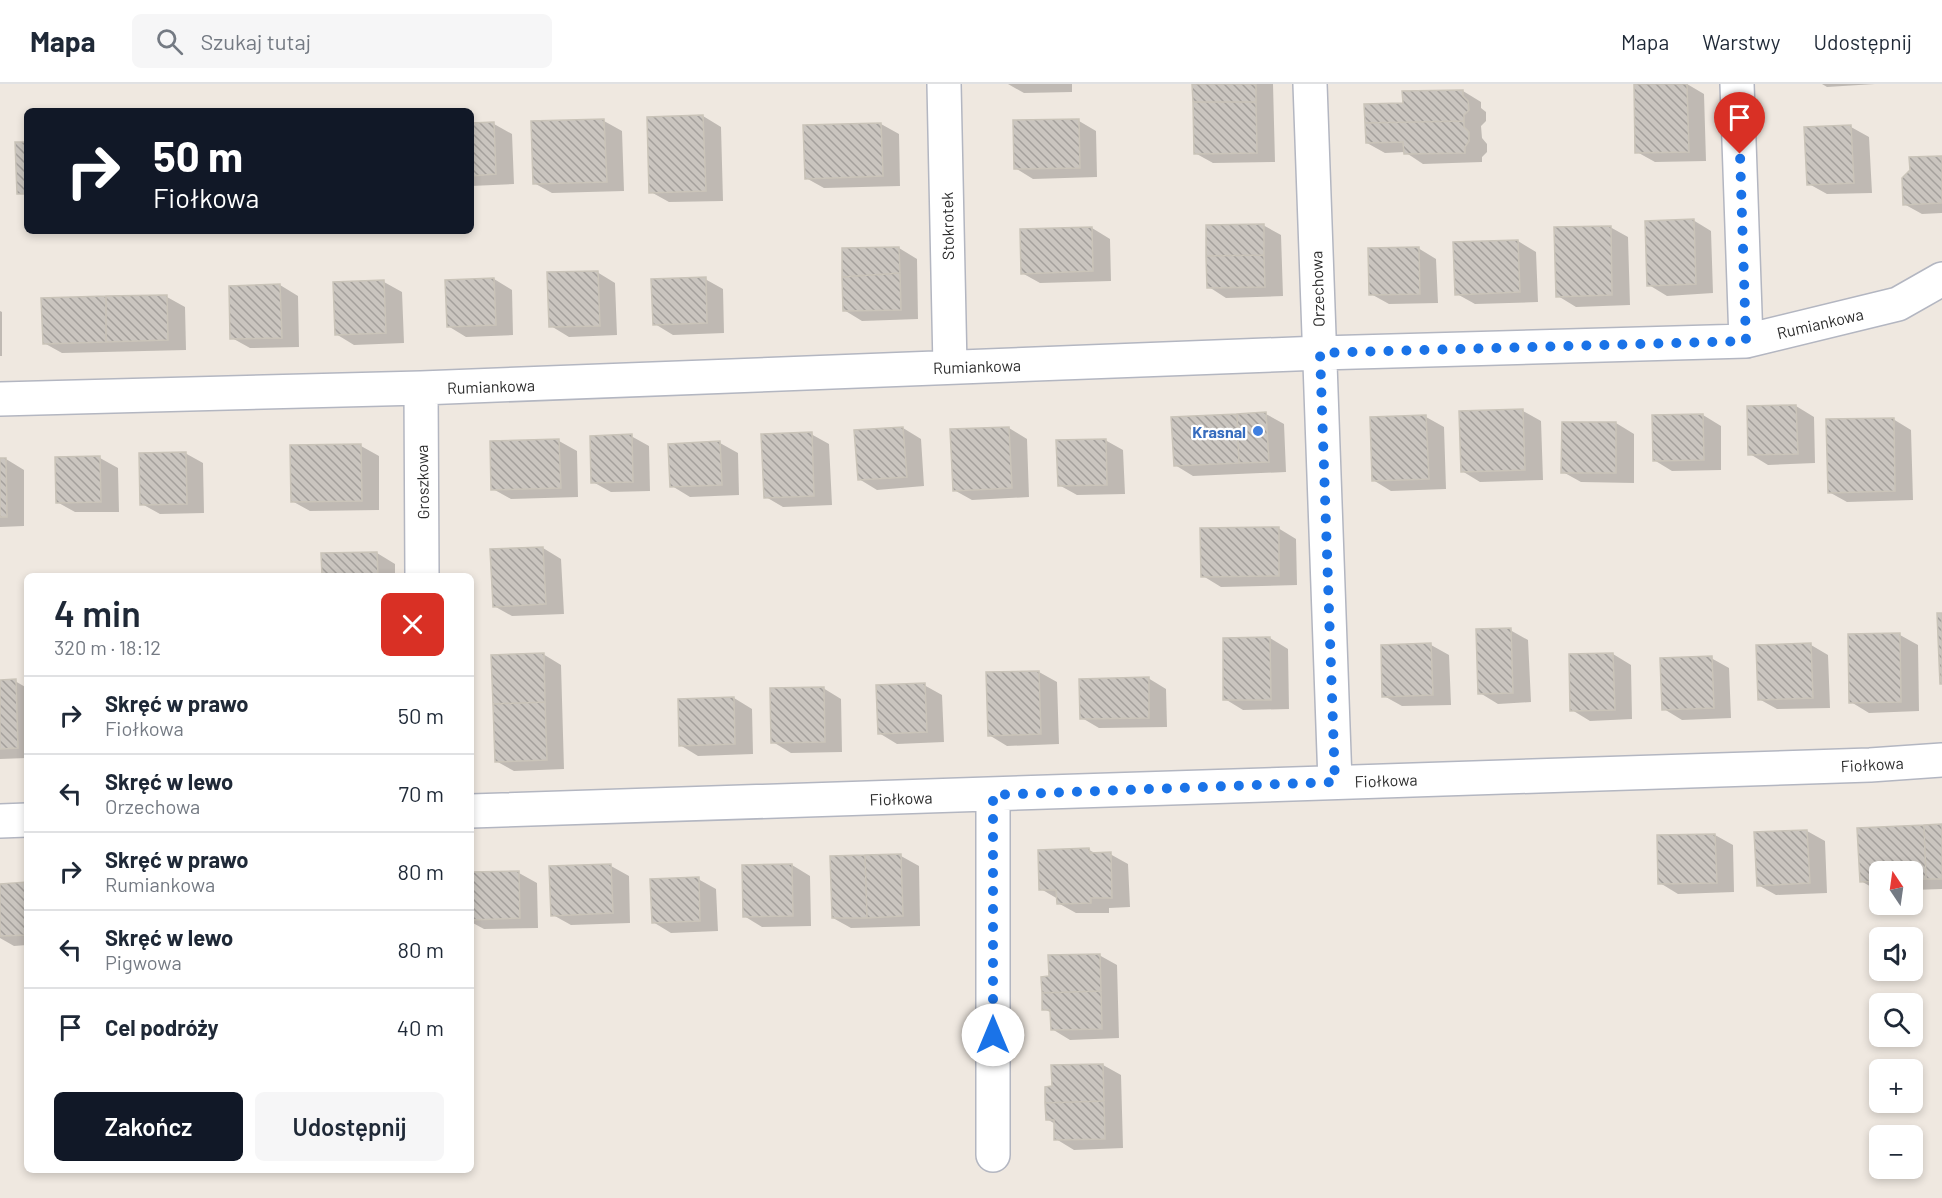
<!DOCTYPE html>
<html lang="pl">
<head>
<meta charset="utf-8">
<style>
	body { margin:0; font-family:Barlow,sans-serif; background:#f6f6f7; color:#1f2937; height:100vh; display:flex; flex-direction:column; font-size:22px; white-space:nowrap }
	* { box-sizing:border-box; margin:0 }
	p { font-size:20px; color:#747a83 }
	.icon { flex:none; width:33px; height:33px; fill:none; stroke:currentColor; stroke-width:2; stroke-linecap:round; stroke-linejoin:round }
	.map { position:relative; flex:1; overflow:hidden }
	.side { position:absolute; left:24px; top:489px; width:450px; height:600px; display:flex; flex-direction:column; background:#fff; border-radius:9px; box-shadow:0 3px 9px #0003 }
	.side>* { flex:none }
	.hud { position:absolute; left:24px; top:24px; width:450px; height:126px; border-radius:9px; box-shadow:0 3px 9px #0003; background:#111827; color:#fff; overflow:hidden }
	.needle { width:39px; rotate:347deg }
	.controls { position:absolute; left:1869px; top:777px; display:grid; gap:12px }
	.controls a { display:grid; place-items:center; width:54px; height:54px; border-radius:9px; background:#fff; box-shadow:0 3px 9px #0003; font-size:30px }
	.pin { position:absolute; display:grid; place-items:center; width:51px; height:51px; color:#fff; margin:-62px -26px; border-radius:50% 50% 50% 0; rotate:-45deg; box-shadow:0 0 6px #0007 }
	.pin .icon { rotate:45deg }
	.me { position:absolute; width:66px; margin:-33px; rotate:0deg; stroke-linejoin:round; filter:drop-shadow(0 0 4px #0008) }
	.turn { display:flex; align-items:center; gap:21px; height:126px; padding:0 30px; font-size:27px }
	.turn .icon { width:78px; height:78px; stroke-width:2.5 }
	.turn b { display:block; font-size:42px; line-height:51px }
	.round { display:grid; place-items:center; flex:none; width:63px; height:63px; border-radius:9px; background:#f6f6f7 }
	.overview { display:flex; align-items:center; justify-content:space-between; height:102px; padding:0 30px }
	h1 { font-size:36px; font-weight:600; line-height:45px }
	.button { display:flex; gap:12px; margin-top:auto; padding:12px 30px }
	.button a { flex:1; height:69px; border-radius:9px; background:#111827; color:#fff; font-size:24px; font-weight:600; line-height:69px; text-align:center }
	.button a+a { background:#f6f6f7; color:#1f2937 }
	ul { padding:0; list-style:none }
	li { display:flex; align-items:center; gap:18px; height:78px; padding:0 30px; border-top:2px solid #e0e1e3 }
	li div { flex:1 }
	li b { display:block; font-size:22px }
	li em { font-style:normal }
	header { display:flex; align-items:center; gap:36px; box-sizing:border-box; height:84px; padding:0 30px; background:#fff; border-bottom:2px solid #e0e1e3 }
	header strong { font-size:28px }
	nav { display:flex; gap:33px; margin-inline-start:auto; font-size:21px }
	.search { width:420px; height:54px; background:#f6f6f7; display:flex; align-items:center; gap:15px; box-sizing:border-box; padding:0 21px; border-radius:9px; color:#747a83; font-size:22px }
	.map>svg:first-child { display:block }
	.shadow { fill:#0003 }
	.building { fill:url(#building-back-hatch); stroke:#cac4b9; stroke-width:1.5 }
	.lines { fill:none; stroke-linecap:round; stroke-linejoin:round }
	.minor-casing { stroke:#b3b6c1; stroke-width:36 }
	.minor { stroke:#fff; stroke-width:33 }
	.route { stroke:#1a73e8; stroke-width:10; stroke-dasharray:0 18 }
	.shop-dot { fill:#3f7fe0; stroke:#fff; stroke-width:2 }
	.labels { text-anchor:middle; dominant-baseline:central; stroke-width:4.5; stroke-linejoin:round; paint-order:stroke }
	.street-label { font-size:16px; fill:#2d2d2d; stroke:#fff }
	.shop-label { font-size:16px; font-weight:bold; fill:#366cbe; stroke:#fff; text-anchor:end }
</style>
</head>
<body>
<header>
<strong>Mapa</strong>
<div class="search"><svg class="icon" aria-label="search" viewBox="0 0 24 24"><circle cx="10" cy="10" r="6"/><path d="M15 15l6 6"/></svg>Szukaj tutaj</div>
<nav><a>Mapa</a><a>Warstwy</a><a>Udostępnij</a></nav>
</header>
<div class="map">
<svg width="1942" height="1114" viewBox="0 0 1942 1114">
	<defs>
		<pattern id="building-back-hatch" width="6" height="6" patternUnits="userSpaceOnUse" patternTransform="scale(1.5)"><rect width="6" height="6" fill="#cac5bf"/><path d="M-1 5l2 2M0 0l6 6M5-1l2 2" fill="none" stroke="#a4a09c"/></pattern>
	</defs>
	<rect width="100%" height="100%" fill="#efe8e0"/>
	<!-- shadow -->
	<path class="shadow" d="M1008 0H1072V8L1024 9Z
		M1194 0H1273L1275 78 1213 79 1195 69Z
		M1687 0 1704 10 1706 77 1655 78 1637 68Z
		M1822 0H1875L1827 3Z
		M1463 7 1481 18V24L1486 28V37L1481 42 1482 54 1487 60V68L1482 73V78L1423 80 1405 68 1385 69 1367 59 1404 21Z
		M703 32 721 43 723 117 669 118 651 108Z
		M604 37 622 47 624 107 552 109 534 99Z
		M1079 37 1096 47 1097 93 1033 95 1015 84Z
		M494 40 512 50 514 100 471 102V41Z
		M881 40 899 50 900 102 824 104 806 94Z
		M1851 43 1869 53 1872 109 1827 110 1809 100Z
		M1942 73V129L1922 130 1904 120Z
		M1693 136 1711 147 1713 209 1667 212 1649 201Z
		M1263 141 1281 151 1283 212 1226 214 1209 203Z
		M1610 143 1628 153 1630 221 1576 223 1558 212Z
		M1092 144 1110 155 1111 197 1040 199 1022 189Z
		M1518 157 1536 168 1538 218 1475 220 1457 210Z
		M899 164 917 175 918 235 862 237 844 226Z
		M1418 164 1436 175 1438 219 1389 220 1371 210Z
		M597 188 615 199 617 251 569 253 551 242Z
		M494 195 512 206 513 251 466 253 448 242Z
		M705 195 723 205 724 249 673 251 655 240Z
		M384 198 402 208 404 259 354 261 336 250 334 199Z
		M280 201 298 212 299 263 250 264 232 254Z
		M167 213 185 223 186 266 62 269 44 259Z
		M0 227 2 228V272H0Z
		M1796 322 1814 333 1815 379 1768 381 1750 370Z
		M1523 327 1541 337 1543 396 1480 398 1462 387 1460 329Z
		M1266 330 1284 340 1286 388 1193 392 1175 381Z
		M1703 331 1721 342V386L1672 387 1654 376Z
		M1426 333 1444 343 1446 405 1391 407 1373 396Z
		M1893 335 1911 346 1913 416 1847 418 1829 408Z
		M1616 339 1634 350V399L1581 398 1563 388Z
		M903 344 921 355 924 402 877 406 859 395Z
		M1009 344 1027 355 1029 413 972 416 954 406Z
		M811 350 829 360 832 421 783 423 766 413Z
		M631 352 649 362 650 407 611 408 593 398Z
		M1105 356 1123 366 1125 410 1077 411 1059 401Z
		M559 357 577 367 578 413 511 415 493 405Z
		M720 359 738 369 739 411 690 413 672 402Z
		M361 362 379 372V426L310 427 292 417Z
		M185 369 203 379 204 429 160 430 142 420Z
		M100 374 118 384 119 428H75L57 418Z
		M0 375H6L24 386V442L0 443Z
		M1278 444 1296 455 1297 501 1221 503 1203 492Z
		M543 464 561 475 564 530 512 532 494 522Z
		M377 469 395 480V492H323Z
		M1510 546 1528 556 1531 618 1498 620 1480 609Z
		M1900 551 1918 561 1919 627 1869 629 1851 618Z
		M1270 554 1288 565 1289 625 1243 626 1225 615Z
		M1431 561 1449 571 1451 621 1402 622 1384 612 1383 562Z
		M1811 561 1828 571 1830 624 1777 625 1759 615Z
		M543 570 561 581 564 685 514 687 496 677Z
		M1613 570 1631 581 1632 635 1590 637 1572 626Z
		M1711 574 1729 584 1731 634 1682 636 1664 625Z
		M1039 588 1057 598 1059 660 1007 662 989 651Z
		M1148 594 1166 605 1167 643 1099 644 1082 634Z
		M15 597 27 604V674L0 675V598Z
		M924 601 942 611 944 658 897 660 879 649Z
		M823 604 841 615 842 668 791 669 773 658Z
		M734 614 752 625 753 670 698 672 680 661Z
		M1942 741V805L1912 806V788H1880V808L1861 797Z
		M1807 747 1825 757 1827 809 1776 811 1758 801Z
		M1715 751 1733 761 1734 808 1678 810 1660 799Z
		M1089 766 1097 770H1110L1128 780 1130 823 1109 824V829H1076L1058 819V815L1041 805Z
		M901 772 919 782 920 842 851 844 833 834Z
		M792 781 810 792 811 842 762 843 744 832 743 782Z
		M611 782 629 792 630 839 571 841 553 831Z
		M519 789 537 799 538 844 484 845 471 838V790Z
		M698 795 716 805 718 847 671 849 653 838Z
		M27 800V861L14 862 0 854V801Z
		M1099 871 1117 881 1119 954 1070 956 1052 945V929L1044 925 1050 893Z
		M1103 981 1121 991 1123 1064 1074 1066 1056 1055 1055 1040 1047 1035 1054 1003Z"/>
	<!-- building -->
	<path class="building" d="M1192 0H1256V18H1193Z
		M1634 0H1687L1689 68 1635 69Z
		M1463 6V12L1468 17 1469 26 1464 31V37L1365 39 1364 20 1403 19 1402 7Z
		M1193 18H1256L1257 69 1194 70Z
		M703 31 706 107 649 109 647 33Z
		M604 35 607 98 533 100 531 37Z
		M1079 35 1080 84 1014 85 1013 36Z
		M1464 37V43L1469 48V57L1465 63V69L1404 70 1403 58 1366 59 1365 39Z
		M494 38 496 90 471 92V39Z
		M881 39 883 92 805 95 803 41Z
		M1851 41 1854 99 1807 101 1804 43Z
		M15 58H27V110H17Z
		M1942 72V119L1903 121 1902 94 1910 86 1909 73Z
		M1694 135 1696 200 1647 202 1645 137Z
		M1264 140V171L1206 172V141Z
		M1611 142 1612 211 1556 213 1554 143Z
		M1092 143 1093 187 1021 190 1020 145Z
		M1518 156 1520 208 1455 211 1453 158Z
		M899 163 900 189 842 193V164Z
		M1419 163 1420 210 1369 211 1368 164Z
		M1264 171 1265 203 1207 204 1206 172Z
		M598 187 600 242 549 243 547 188Z
		M900 189 901 226 843 227 842 193Z
		M706 193 707 239 653 241 651 195Z
		M494 194 496 241 447 243 445 196Z
		M384 196 386 249 335 251 333 198Z
		M280 200 282 254 230 255 229 202Z
		M167 211 168 256 106 258V212Z
		M106 212V258L43 260 41 214Z
		M1796 321 1798 370 1748 371 1747 322Z
		M1523 325 1525 386 1461 388 1459 327Z
		M1266 328 1269 378 1239 379 1237 330Z
		M1237 330 1239 379 1174 382 1171 333Z
		M1703 330 1704 376 1653 377 1652 331Z
		M1426 331 1429 395 1372 397 1370 333Z
		M1894 334 1895 407 1828 409 1826 335Z
		M1562 338H1616V389H1561Z
		M903 343 907 393 858 396 854 346Z
		M1009 343 1012 404 953 407 950 345Z
		M812 348 814 412 764 414 761 350Z
		M632 350 633 398 591 399 590 352Z
		M559 355 561 404 491 406 490 357Z
		M1106 355 1107 401 1058 402 1056 356Z
		M720 357 722 401 670 403 668 360Z
		M361 360 362 417 291 418 290 361Z
		M186 368 187 420 140 421 139 369Z
		M100 372 101 418 56 419 55 373Z
		M0 374H6L7 433H0Z
		M1279 443V492L1201 493 1200 444Z
		M543 463 546 520 493 523 490 465Z
		M377 468 378 492H322L321 469Z
		M1937 529H1942V600H1940Z
		M1511 544 1513 609 1478 610 1476 545Z
		M1900 549 1901 618 1849 619 1848 550Z
		M1270 553 1271 616H1223V554Z
		M1431 559 1433 611 1382 613 1381 561Z
		M1811 559 1813 614 1758 616 1756 561Z
		M544 569 545 618 493 620 491 571Z
		M1613 569 1615 626 1570 627 1569 570Z
		M1712 572 1714 624 1662 626 1660 574Z
		M1039 587 1041 650 988 652 986 588Z
		M1149 593V634L1080 635 1079 595Z
		M16 595 18 664 0 665V596Z
		M925 599 927 648 878 650 876 601Z
		M824 603 825 658 771 659 770 604Z
		M734 613 735 660 679 662 678 615Z
		M545 618 547 676 495 678 493 620Z
		M1942 740V795H1926L1924 741Z
		M1924 741 1926 795 1912 796V788H1880V797L1860 798 1857 744Z
		M1807 746 1810 799 1757 802 1754 748Z
		M1715 750 1717 799 1658 800 1657 751Z
		M1089 764 1090 769 1111 768 1112 814H1091V819L1057 820 1056 806H1039L1038 766Z
		M901 770 903 832 867 834 865 771Z
		M865 771 867 834H832L830 772Z
		M611 780 613 829 551 832 549 782Z
		M792 780 793 832 743 833 742 781Z
		M519 787 520 834 471 836V788Z
		M699 793 700 837 652 839 650 795Z
		M27 798V851L0 852V800Z
		M1100 870 1101 907 1042 909 1041 893 1049 892 1048 871Z
		M1101 907 1102 945 1051 946 1050 926H1042V909Z
		M1103 980 1104 1017 1045 1019V1003L1052 1002 1051 981Z
		M1104 1017 1105 1055 1054 1056V1036H1046L1045 1019Z"/>
	<g class="lines">
		<!-- minor casing -->
		<g class="minor-casing">
			<path id="minor" d="M944 0 950 283
				M1310 0 1335 698
				M1737 0 1746 257
				M421 304 422 492
				M0 315 421 304 1320 269 1746 257 1898 220 1942 195
				M471 727C937 713 1403 696 1870 681L1942 676
				M0 737 27 736
				M993 1071V711"/>
		</g>
		<!-- minor -->
		<use href="#minor" class="minor"/>
	</g>
	<g class="lines">
		<!-- route -->
		<path class="route" d="M993 951V711L1335 698 1320 269 1746 257 1740 70"/>
	</g>
	<!-- markers -->
	<circle class="shop-dot" cx="1258" cy="347" r="6"/>
	<g class="labels">
		<!-- street labels -->
		<g class="street-label">
			<text transform="translate(947 142) rotate(-91)">Stokrotek</text>
			<text transform="translate(1317 205) rotate(-92)">Orzechowa</text>
			<text transform="translate(1820 239) rotate(-13)">Rumiankowa</text>
			<text transform="translate(977 282) rotate(-2)">Rumiankowa</text>
			<text transform="translate(491 302) rotate(-2)">Rumiankowa</text>
			<text transform="translate(422 398) rotate(-91)">Groszkowa</text>
			<text transform="translate(1872 680) rotate(-3)">Fiołkowa</text>
			<text transform="translate(1386 696) rotate(-2)">Fiołkowa</text>
			<text transform="translate(901 714) rotate(-2)">Fiołkowa</text>
		</g>
		<!-- shop labels -->
		<g class="shop-label">
			<text x="1246" y="347">Krasnal</text>
		</g>
	</g>
</svg>
<div class="controls">
<a><svg class="needle" viewBox="-14 -14 28 28"><path d="M0-13l5 13h-10z" fill="#e53935"/><path d="M0 13l5-13h-10z" fill="#747a83"/></svg></a>
<a><svg class="icon" aria-label="sound" viewBox="0 0 24 24"><path d="M4 9h4l5-4v14l-5-4H4zM17 9q2 3 0 6"/></svg></a>
<a><svg class="icon" aria-label="search" viewBox="0 0 24 24"><circle cx="10" cy="10" r="6"/><path d="M15 15l6 6"/></svg></a>
<a>+</a>
<a>−</a>
</div>
<div class="pin" style="left:1740px;top:70px;background:#d93025"><svg class="icon" aria-label="arrive" viewBox="0 0 24 24"><path d="M6 21V4h12l-3 4 3 4H6"/></svg></div>
<svg class="me" style="left:993px;top:951px" viewBox="-20 -20 40 40"><circle r="19" fill="#fff"/><path d="M0-13L10 11 0 6-10 11z" fill="#1a73e8"/></svg>
<div class="hud">
<div class="turn"><svg class="icon" aria-label="right" viewBox="0 0 24 24"><path d="M7 20v-9h11M14 6l5 5-5 5"/></svg><div><b>50 m</b>Fiołkowa</div></div>
</div>
<section class="side">
<div class="overview"><div><h1>4 min</h1><p>320 m · 18:12</p></div><a class="round" style="background:#d93025;color:#fff"><svg class="icon" aria-label="close" viewBox="0 0 24 24"><path d="M6 6l12 12M18 6L6 18"/></svg></a></div>
<ul>
<li><svg class="icon" aria-label="right" viewBox="0 0 24 24"><path d="M7 20v-9h11M14 6l5 5-5 5"/></svg><div><b>Skręć w prawo</b><p>Fiołkowa</p></div><em>50 m</em></li>
<li><svg class="icon" aria-label="left" viewBox="0 0 24 24"><path d="M17 20v-9H6M10 6l-5 5 5 5"/></svg><div><b>Skręć w lewo</b><p>Orzechowa</p></div><em>70 m</em></li>
<li><svg class="icon" aria-label="right" viewBox="0 0 24 24"><path d="M7 20v-9h11M14 6l5 5-5 5"/></svg><div><b>Skręć w prawo</b><p>Rumiankowa</p></div><em>80 m</em></li>
<li><svg class="icon" aria-label="left" viewBox="0 0 24 24"><path d="M17 20v-9H6M10 6l-5 5 5 5"/></svg><div><b>Skręć w lewo</b><p>Pigwowa</p></div><em>80 m</em></li>
<li><svg class="icon" aria-label="arrive" viewBox="0 0 24 24"><path d="M6 21V4h12l-3 4 3 4H6"/></svg><div><b>Cel podróży</b></div><em>40 m</em></li>
</ul>
<div class="button"><a>Zakończ</a><a>Udostępnij</a></div>
</section>
</div>
</body>
</html>
